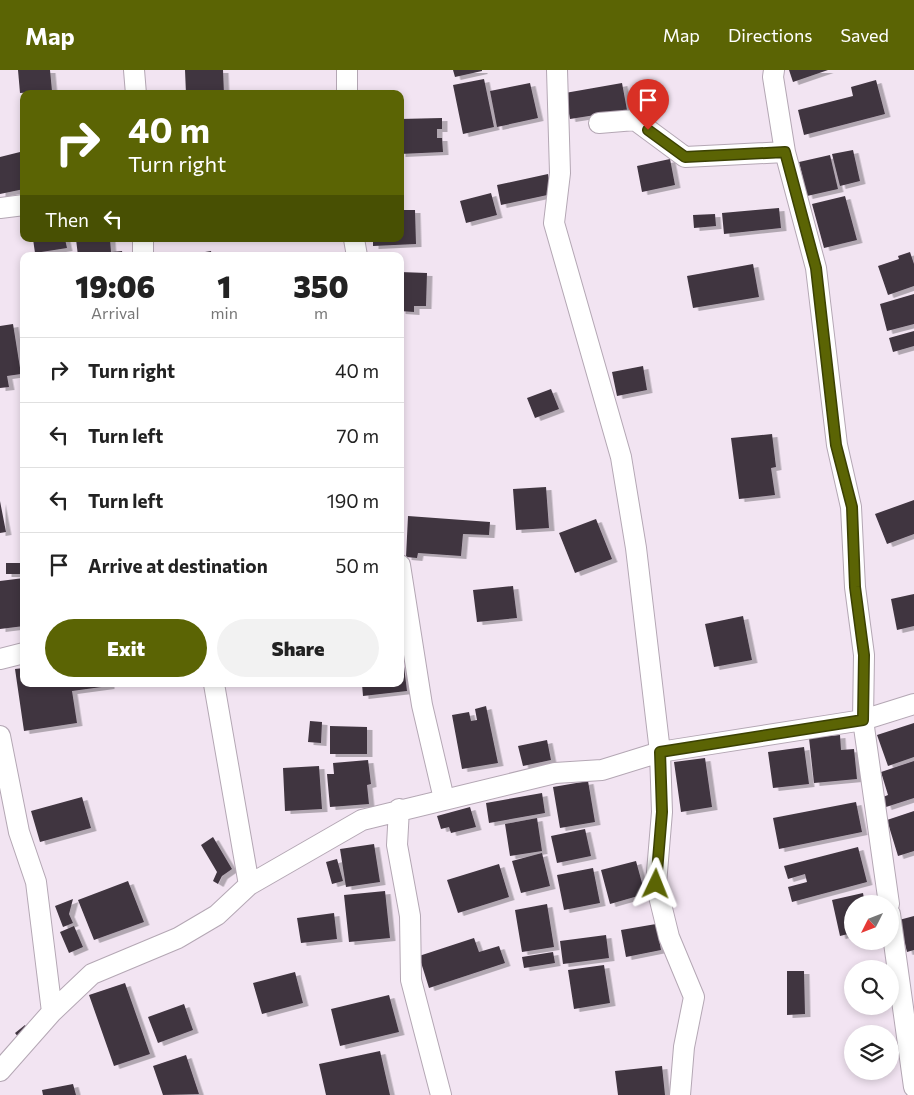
<!DOCTYPE html>
<html lang="en">
<head>
<meta charset="utf-8">
<style>
	body { margin:0; font-family:Commissioner,sans-serif; background:#f2f2f2; color:#222; height:100vh; display:flex; flex-direction:column; font-size:19px; white-space:nowrap }
	* { box-sizing:border-box; margin:0 }
	p { font-size:16px; color:#767676 }
	.icon { flex:none; width:28px; height:28px; fill:none; stroke:currentColor; stroke-width:2; stroke-linecap:round; stroke-linejoin:round }
	.map { position:relative; flex:1; overflow:hidden }
	.details { position:absolute; left:20px; top:182px; width:384px; height:435px; display:flex; flex-direction:column; background:#fff; border-radius:10px; box-shadow:0 2px 8px #0003 }
	.details>* { flex:none }
	.guide { position:absolute; left:20px; top:20px; width:384px; height:152px; border-radius:10px; box-shadow:0 2px 8px #0003; background:#5b6404; color:#fff; overflow:hidden }
	.needle { width:32px; rotate:228deg }
	.buttons { position:absolute; left:844px; top:825px; display:grid; gap:10px }
	.buttons a { display:grid; place-items:center; width:55px; height:55px; border-radius:50%; background:#fff; box-shadow:0 2px 8px #0003; font-size:25px }
	.pin { position:absolute; display:grid; place-items:center; width:42px; height:42px; color:#fff; margin:-51px -21px; border-radius:50% 50% 50% 0; rotate:-45deg; box-shadow:0 0 5px #0007 }
	.pin .icon { rotate:45deg }
	.me { position:absolute; width:55px; margin:-28px; rotate:2deg; stroke-linejoin:round; filter:drop-shadow(0 0 4px #0008) }
	.turn { display:flex; align-items:center; gap:18px; height:105px; padding:0 25px; font-size:22px }
	.turn .icon { width:65px; height:65px; stroke-width:2.5 }
	.turn b { display:block; font-size:35px; line-height:42px }
	.then { display:flex; align-items:center; height:48px; padding:0 25px; background:#0003; gap:10px; font-size:19px }
	.eta { display:flex; justify-content:space-evenly; align-items:center; height:85px; text-align:center }
	.eta b { font-size:30px; font-weight:800; line-height:35px }
	.primary-button { display:flex; gap:10px; margin-top:auto; padding:10px 25px }
	.primary-button a { flex:1; height:58px; border-radius:30px; background:#5b6404; color:#fff; font-size:20px; font-weight:800; line-height:58px; text-align:center }
	.primary-button a+a { background:#f2f2f2; color:#222 }
	ul { padding:0; list-style:none }
	li { display:flex; align-items:center; gap:15px; height:65px; padding:0 25px; border-top:1px solid #e0e0e0 }
	li div { flex:1 }
	li b { display:block; font-size:19px }
	li em { font-style:normal }
	header { display:flex; align-items:center; gap:30px; box-sizing:border-box; height:70px; padding:0 25px; background:#5b6404; color:#fff }
	header strong { font-size:24px }
	nav { display:flex; gap:28px; margin-inline-start:auto; font-size:18px }
	.map>svg:first-child { display:block }
	.building { fill:#403540; filter:url(#shadow) }
	.lines { fill:none; stroke-linecap:round; stroke-linejoin:round }
	.street-casing { stroke:#b4a7b4; stroke-width:22 }
	.street { stroke:#fff; stroke-width:20 }
	.route-casing { stroke:#3b4103; stroke-width:12 }
	.route { stroke:#5b6404; stroke-width:9 }
</style>
</head>
<body>
<header>
<strong>Map</strong>
<nav><a>Map</a><a>Directions</a><a>Saved</a></nav>
</header>
<div class="map">
<svg width="914" height="1025" viewBox="0 0 914 1025">
	<defs>
		<filter id="shadow"><feDropShadow dx="5.5" dy="3" stdDeviation="0" flood-color="#0004"/></filter>
	</defs>
	<rect width="100%" height="100%" fill="#f2e4f2"/>
	<!-- building -->
	<path class="building" d="M18 0H50L52 21 20 23Z
		M185 0H223L224 24H186Z
		M453 0H482V1L455 7Z
		M789 0H828L793 12Z
		M484 9 494 57 463 64 453 15Z
		M876 10 885 44 804 65 798 40 853 26 851 17Z
		M530 13 538 48 497 57 490 21Z
		M622 13 627 40 570 49 565 23Z
		M442 48V59H437V68H442L443 82 400 84V49Z
		M853 80 860 111 840 116 832 84Z
		M20 82 24 96V119L0 124V87Z
		M830 85 838 119 807 126 799 92Z
		M670 89 675 115 642 122 637 96Z
		M548 104 552 124 501 135 497 115Z
		M491 123 497 145 466 153 460 131Z
		M845 126 857 170 824 178 812 134Z
		M779 138 781 158 724 164 722 143Z
		M400 140H415L416 174 373 176V169H400Z
		M715 144 716 156 694 158 693 145Z
		M33 169H65L67 178 35 183Z
		M76 169H110L111 182 122 181 123 186H78Z
		M211 181 212 186H187V185Z
		M910 182 914 194V216L888 225 878 196 899 189 898 186Z
		M753 194 759 227 693 238 687 206Z
		M400 202 427 203 426 236H414V242L400 241Z
		M914 224V254L887 261 880 234Z
		M13 254 21 304 7 306 9 317 0 318V256Z
		M914 261V276L893 282 889 268Z
		M643 296 647 320 617 326 612 302Z
		M551 319 559 339 535 348 527 328Z
		M772 364 776 397 771 398 775 425 739 429 731 368Z
		M546 417 549 458 516 460 513 419Z
		M914 430V464L887 474 875 444Z
		M0 431 6 462 0 463Z
		M408 446 490 452 489 465 463 464 461 486 418 483 417 488 406 487Z
		M596 449 612 489 575 503 559 463Z
		M6 493H23V504H6Z
		M24 508V556L0 559V511Z
		M513 516 517 548 477 552 473 520Z
		M914 524V556L897 560 891 529Z
		M743 546 752 590 714 597 705 554Z
		M400 588H403L407 621 363 626 362 614H400Z
		M24 598V614H109V616L72 621 77 653 24 661 15 599Z
		M486 636 498 693 462 699 452 645 469 642 471 651 477 650 475 639Z
		M310 651 322 652 321 673 308 672Z
		M914 653V687L888 696 877 665Z
		M330 656 367 657V684H330Z
		M840 665 841 680 854 679 857 709 814 713 809 668Z
		M547 670 551 690 523 696 518 676Z
		M804 677 809 714 773 718 768 682Z
		M705 688 712 737 681 742 674 692Z
		M368 690 371 714 367 715 369 734 330 737 327 704H334L333 693Z
		M914 691V728L886 737 883 727 888 725 881 702Z
		M319 696 322 739 285 741 283 698Z
		M588 711 595 752 560 758 553 717Z
		M542 723 545 743 489 753 486 733Z
		M82 727 91 758 40 772 31 741Z
		M856 732 862 762 779 779 773 748Z
		M470 737 476 757 451 763 449 757 441 759 437 746Z
		M914 741V781L898 786 887 750Z
		M537 748 542 781 510 786 505 754Z
		M585 759 591 786 557 793 551 766Z
		M213 767 232 799 222 806 218 814 213 811 217 802 201 775Z
		M374 774 380 812 346 817 340 779Z
		M858 777 867 812 792 832 788 817 807 812 805 804 788 809 784 796Z
		M542 783 550 816 521 823 512 791Z
		M337 789 343 811 332 814 326 792Z
		M636 791 645 824 610 834 601 800Z
		M499 794 509 827 458 843 447 810Z
		M593 798 600 833 564 840 557 805Z
		M128 811 144 852 94 870 78 830Z
		M385 821 390 868 349 872 344 825Z
		M863 823 865 834H852V863L840 866 832 830Z
		M73 829 69 844 73 853 63 857 55 836Z
		M547 834 554 877 522 882 515 840Z
		M334 843 337 869 301 873 297 848Z
		M914 846V880L907 882 899 850Z
		M656 854 661 880 626 887 621 860Z
		M74 856 83 877 69 883 60 862Z
		M606 865 609 888 563 894 560 871Z
		M474 868 479 882 499 876 505 893 429 918 419 886Z
		M553 882 555 893 524 898 522 887Z
		M604 895 610 933 574 939 568 900Z
		M787 901H804L805 944 787 945Z
		M295 902 303 933 262 944 253 913Z
		M125 913 150 984 114 996 89 925Z
		M389 925 399 962 340 976 331 939Z
		M184 934 193 960 158 973 148 947Z
		M25 955 29 961 19 968 15 963Z
		M380 981 390 1025H326L319 994Z
		M186 985 199 1024 163 1025 153 996Z
		M662 996 665 1025H618L615 1001Z
		M73 1014 76 1025H43L42 1020Z"/>
	<g class="lines">
		<!-- street casing -->
		<g class="street-casing">
			<path id="street" d="M134 0 136 24
				M557 0 560 103 554 153 621 387 636 478 660 682 662 742 656 814 669 867 694 927 684 977 680 1025
				M774 0 773 7 785 82 816 198 837 375 851 437 855 517 864 585 863 650 889 834
				M347 24V0
				M599 53 635 50 685 87 785 82
				M0 138 24 135
				M143 169V186
				M354 169 357 186
				M400 495 422 635 444 729
				M0 589 24 583
				M214 614 249 815
				M0 666 19 762 36 812 52 942
				M399 739 397 775 410 846 411 910 441 1025
				M890 844 914 1017
				M0 1001 52 942 92 904 178 868 217 845 249 815 362 750 555 703 602 700 660 682 863 650 914 634"/>
		</g>
		<!-- street -->
		<use href="#street" class="street"/>
	</g>
	<g class="lines">
		<!-- route casing -->
		<g class="route-casing">
			<path id="route" d="M648 60 685 87 785 82 816 198 836 375 852 437 855 517 864 585 863 650 660 682 662 742 656 814"/>
		</g>
		<!-- route -->
		<use href="#route" class="route"/>
	</g>
</svg>
<div class="buttons">
<a><svg class="needle" viewBox="-14 -14 28 28"><path d="M0-13l5 13h-10z" fill="#e53935"/><path d="M0 13l5-13h-10z" fill="#767676"/></svg></a>
<a><svg class="icon" aria-label="search" viewBox="0 0 24 24"><circle cx="10" cy="10" r="6"/><path d="M15 15l6 6"/></svg></a>
<a><svg class="icon" aria-label="layers" viewBox="0 0 24 24"><path d="M12 4l9 5-9 5-9-5zM3 14l9 5 9-5"/></svg></a>
</div>
<div class="pin" style="left:648px;top:60px;background:#d93025"><svg class="icon" aria-label="arrive" viewBox="0 0 24 24"><path d="M6 21V4h12l-3 4 3 4H6"/></svg></div>
<svg class="me" style="left:656px;top:814px" viewBox="-20 -20 40 40"><path d="M0-17L14 15 0 8-14 15z" fill="#5b6404" stroke="#fff" stroke-width="4"/></svg>
<div class="guide">
<div class="turn"><svg class="icon" aria-label="right" viewBox="0 0 24 24"><path d="M7 20v-9h11M14 6l5 5-5 5"/></svg><div><b>40 m</b>Turn right</div></div>
<div class="then">Then<svg class="icon" aria-label="left" viewBox="0 0 24 24"><path d="M17 20v-9H6M10 6l-5 5 5 5"/></svg></div>
</div>
<section class="details">
<div class="eta">
<div><b>19:06</b><p>Arrival</p></div>
<div><b>1</b><p>min</p></div>
<div><b>350</b><p>m</p></div>
</div>
<ul>
<li><svg class="icon" aria-label="right" viewBox="0 0 24 24"><path d="M7 20v-9h11M14 6l5 5-5 5"/></svg><div><b>Turn right</b></div><em>40 m</em></li>
<li><svg class="icon" aria-label="left" viewBox="0 0 24 24"><path d="M17 20v-9H6M10 6l-5 5 5 5"/></svg><div><b>Turn left</b></div><em>70 m</em></li>
<li><svg class="icon" aria-label="left" viewBox="0 0 24 24"><path d="M17 20v-9H6M10 6l-5 5 5 5"/></svg><div><b>Turn left</b></div><em>190 m</em></li>
<li><svg class="icon" aria-label="arrive" viewBox="0 0 24 24"><path d="M6 21V4h12l-3 4 3 4H6"/></svg><div><b>Arrive at destination</b></div><em>50 m</em></li>
</ul>
<div class="primary-button"><a>Exit</a><a>Share</a></div>
</section>
</div>
</body>
</html>
